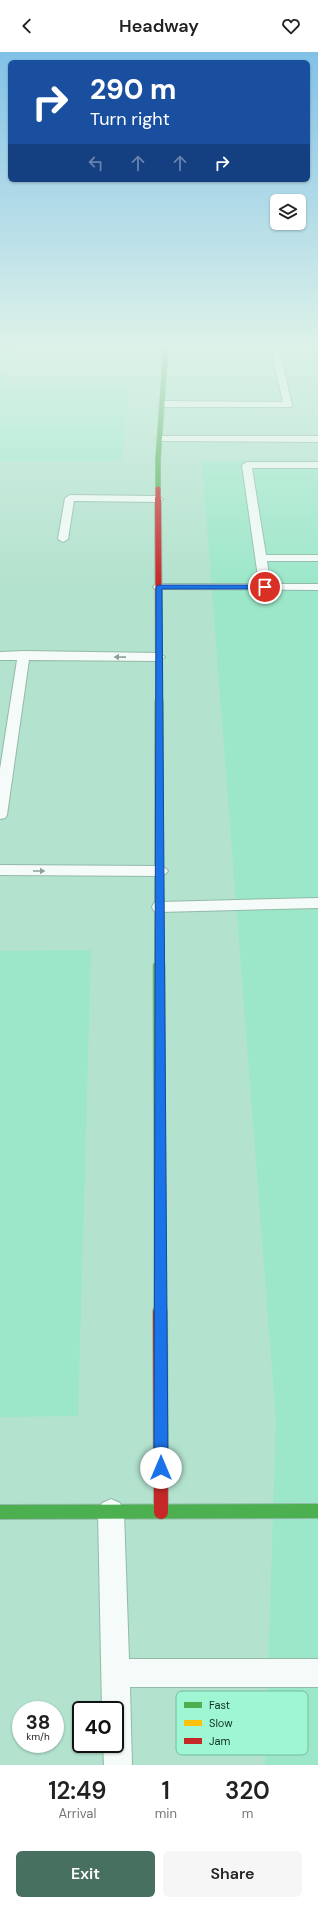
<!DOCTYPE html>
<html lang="en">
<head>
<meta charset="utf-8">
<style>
	body { margin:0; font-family:"DM Sans",sans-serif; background:#f6f6f6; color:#222; height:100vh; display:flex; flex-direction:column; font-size:15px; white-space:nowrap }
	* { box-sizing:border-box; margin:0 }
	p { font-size:13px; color:#767676 }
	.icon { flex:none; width:22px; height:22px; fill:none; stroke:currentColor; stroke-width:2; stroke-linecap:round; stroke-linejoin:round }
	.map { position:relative; height:1713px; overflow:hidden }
	.side { display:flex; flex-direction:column; background:#fff; flex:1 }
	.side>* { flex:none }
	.banner { position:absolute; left:8px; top:8px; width:302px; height:122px; border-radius:6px; box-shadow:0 1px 3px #0004; background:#1a4fa0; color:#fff; overflow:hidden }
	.fabs { position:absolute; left:270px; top:142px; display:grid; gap:8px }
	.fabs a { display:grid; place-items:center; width:36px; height:36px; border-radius:6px; background:#fff; box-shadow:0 1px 3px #0004; font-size:20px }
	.speed { position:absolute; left:12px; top:1649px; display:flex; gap:8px; font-size:20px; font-weight:700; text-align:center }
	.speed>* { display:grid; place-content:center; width:52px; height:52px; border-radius:50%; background:#fff; box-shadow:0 1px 3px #0004; line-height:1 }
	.speed small { font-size:10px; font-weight:400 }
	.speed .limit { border:2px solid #111; border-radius:6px; background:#fff; color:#111 }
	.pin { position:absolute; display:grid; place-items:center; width:34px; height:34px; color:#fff; margin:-17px; border:2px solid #fff; border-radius:50%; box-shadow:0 1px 4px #0007 }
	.me { position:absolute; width:44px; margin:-22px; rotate:0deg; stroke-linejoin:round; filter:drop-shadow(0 0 3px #0008) }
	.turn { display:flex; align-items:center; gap:14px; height:84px; padding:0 16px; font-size:18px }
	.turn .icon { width:52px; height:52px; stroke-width:2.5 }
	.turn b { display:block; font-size:28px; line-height:34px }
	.lanes { display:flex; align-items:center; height:38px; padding:0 16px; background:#0003; justify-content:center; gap:20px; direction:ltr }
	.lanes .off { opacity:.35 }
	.eta { display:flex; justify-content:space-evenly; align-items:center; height:68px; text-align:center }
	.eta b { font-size:24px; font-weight:600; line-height:28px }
	.primary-button { display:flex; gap:8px; margin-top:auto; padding:8px 16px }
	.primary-button a { flex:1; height:46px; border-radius:6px; background:#487061; color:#fff; font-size:16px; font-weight:600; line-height:46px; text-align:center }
	.primary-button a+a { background:#f6f6f6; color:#222 }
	header { display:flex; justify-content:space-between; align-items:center; height:52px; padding:0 16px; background:#fff; font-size:18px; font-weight:600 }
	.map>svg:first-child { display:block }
	.built { fill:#9ce7c9 }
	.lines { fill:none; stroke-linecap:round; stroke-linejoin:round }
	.lane-casing { stroke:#93b9aa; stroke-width:2 }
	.fast-far3-casing { stroke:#93b9aa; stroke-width:6 }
	.fast-far2-casing { stroke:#93b9aa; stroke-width:10 }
	.fast-far1-casing { stroke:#93b9aa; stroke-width:13 }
	.fast-casing { stroke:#93b9aa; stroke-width:16 }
	.slow-far1-casing { stroke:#93b9aa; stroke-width:8 }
	.slow-casing { stroke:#93b9aa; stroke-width:10 }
	.jam-far3-casing { stroke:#93b9aa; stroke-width:6 }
	.jam-far2-casing { stroke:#93b9aa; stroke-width:8 }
	.jam-far1-casing { stroke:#93b9aa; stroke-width:13 }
	.jam-casing { stroke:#93b9aa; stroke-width:16 }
	.lane { fill:#f4fbf8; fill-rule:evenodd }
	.fast-far3 { stroke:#4caf50; stroke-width:5 }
	.fast-far2 { stroke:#4caf50; stroke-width:8 }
	.fast-far1 { stroke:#4caf50; stroke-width:11 }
	.fast { stroke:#4caf50; stroke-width:14 }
	.slow-far1 { stroke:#ffc107; stroke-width:6 }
	.slow { stroke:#ffc107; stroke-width:8 }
	.jam-far3 { stroke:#c62828; stroke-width:5 }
	.jam-far2 { stroke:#c62828; stroke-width:6 }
	.jam-far1 { stroke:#c62828; stroke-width:11 }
	.jam { stroke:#c62828; stroke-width:14 }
	.oneway { fill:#8ca19a }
	.route { fill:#1a73e8; stroke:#114b97 }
	.key { fill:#9ff6d2; stroke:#74bc9e; stroke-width:1 }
	.key-label { font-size:11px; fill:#0e3326 }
</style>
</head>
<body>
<header><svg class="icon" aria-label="back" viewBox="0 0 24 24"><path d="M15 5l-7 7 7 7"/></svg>Headway<svg class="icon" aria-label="heart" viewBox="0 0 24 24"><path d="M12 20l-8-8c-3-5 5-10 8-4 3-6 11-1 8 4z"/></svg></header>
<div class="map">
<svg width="318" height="1713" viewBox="0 0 318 1713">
	<rect width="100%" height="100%" fill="#b3e2ce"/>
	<!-- built -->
	<path class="built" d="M0 293H14L8 307 0 309Z
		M0 322H8L5 332H130L122 409H0Z
		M202 409H318V1713H265L276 1369Z
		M91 898 78 1364 0 1365V899Z"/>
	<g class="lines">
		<!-- lane casing -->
		<g class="lane-casing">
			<path id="lane" d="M270 293H278L292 353 291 355H162L158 352 162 349 283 350Z
				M160 384H318V390L157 389 156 387Z
				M247 410H318V416H252L266 503H318V509H267L270 532H318V538L155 537 153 535 155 533 159 532H259L242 413Z
				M70 443 158 444 163 447 158 450 74 449 68 487 63 490 58 487 65 446Z
				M24 599 159 601 165 605 159 609 29 608 7 763 5 766 0 767V717L17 608H0V600Z
				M0 813 160 814 165 816 168 819 165 822 160 824 0 823Z
				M318 846V856L160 860 154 859 152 855 154 851 160 850Z
				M111 1447 120 1451 124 1460 129 1607H318V1635H130L132 1713H104L103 1692H115V1658H102L98 1460 102 1451Z"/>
		</g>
		<!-- fast-far3 casing -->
		<g class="fast-far3-casing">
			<path id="fast-far3" d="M158 437V407L166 293"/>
		</g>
		<!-- fast-far2 casing -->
		<g class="fast-far2-casing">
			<path id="fast-far2" d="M159 875V915"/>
		</g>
		<!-- fast-far1 casing -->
		<g class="fast-far1-casing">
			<path id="fast-far1" d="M159 914 160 1212"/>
		</g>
		<!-- fast casing -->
		<g class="fast-casing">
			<path id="fast" d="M0 1460 318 1459"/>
		</g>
		<!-- slow-far1 casing -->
		<g class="slow-far1-casing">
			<path id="slow-far1" d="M159 631V651"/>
		</g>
		<!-- slow casing -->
		<g class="slow-casing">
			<path id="slow" d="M159 650V875"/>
		</g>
		<!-- jam-far3 casing -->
		<g class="jam-far3-casing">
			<path id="jam-far3" d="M158 437V448"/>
		</g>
		<!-- jam-far2 casing -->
		<g class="jam-far2-casing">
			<path id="jam-far2" d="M158 447 159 631"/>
		</g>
		<!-- jam-far1 casing -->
		<g class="jam-far1-casing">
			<path id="jam-far1" d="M160 1212V1261"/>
		</g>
		<!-- jam casing -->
		<g class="jam-casing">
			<path id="jam" d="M160 1260 161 1460"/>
		</g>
		<!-- lane -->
		<use href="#lane" class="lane"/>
		<!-- fast-far3 -->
		<use href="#fast-far3" class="fast-far3"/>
		<!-- fast-far2 -->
		<use href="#fast-far2" class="fast-far2"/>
		<!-- fast-far1 -->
		<use href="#fast-far1" class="fast-far1"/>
		<!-- fast -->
		<use href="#fast" class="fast"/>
		<!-- slow-far1 -->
		<use href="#slow-far1" class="slow-far1"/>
		<!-- slow -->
		<use href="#slow" class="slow"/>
		<!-- jam-far3 -->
		<use href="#jam-far3" class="jam-far3"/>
		<!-- jam-far2 -->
		<use href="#jam-far2" class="jam-far2"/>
		<!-- jam-far1 -->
		<use href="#jam-far1" class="jam-far1"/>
		<!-- jam -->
		<use href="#jam" class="jam"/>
	</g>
	<!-- one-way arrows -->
	<defs><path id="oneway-solid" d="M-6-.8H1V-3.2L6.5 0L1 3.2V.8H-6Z"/></defs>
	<g class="oneway">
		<use href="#oneway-solid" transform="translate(120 605) rotate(-179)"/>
		<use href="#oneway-solid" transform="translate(39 819)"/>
	</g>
	<!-- sky -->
	<linearGradient id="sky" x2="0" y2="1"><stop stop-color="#82c1e7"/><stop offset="0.55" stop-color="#ddf2e9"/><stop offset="1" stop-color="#ddf2e9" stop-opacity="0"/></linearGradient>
	<rect width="318" height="533" fill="url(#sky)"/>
	<!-- route -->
	<path class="route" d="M159 533H265L268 535 265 537H162L168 1416 166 1421 161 1423 156 1421 154 1416 156 535Z"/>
	<!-- legend -->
	<rect x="176" y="1639" width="132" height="64" rx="6" class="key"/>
	<rect x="184" y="1650" width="18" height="6" fill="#4caf50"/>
	<rect x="184" y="1668" width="18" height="6" fill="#ffc107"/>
	<rect x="184" y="1686" width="18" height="6" fill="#c62828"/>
	<g class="key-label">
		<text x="209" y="1657">Fast</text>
		<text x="209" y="1675">Slow</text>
		<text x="209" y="1693">Jam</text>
	</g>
</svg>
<div class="fabs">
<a><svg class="icon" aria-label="layers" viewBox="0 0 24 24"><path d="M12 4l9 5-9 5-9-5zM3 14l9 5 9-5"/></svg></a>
</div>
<div class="speed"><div>38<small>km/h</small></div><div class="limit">40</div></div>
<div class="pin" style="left:265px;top:535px;background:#d93025"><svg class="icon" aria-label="arrive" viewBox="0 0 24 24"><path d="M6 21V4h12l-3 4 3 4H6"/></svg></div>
<svg class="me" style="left:161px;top:1416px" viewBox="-20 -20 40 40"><circle r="19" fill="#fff"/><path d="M0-13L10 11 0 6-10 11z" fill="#1a73e8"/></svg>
<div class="banner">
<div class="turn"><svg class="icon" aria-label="right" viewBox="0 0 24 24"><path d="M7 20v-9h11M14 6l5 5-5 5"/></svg><div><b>290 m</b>Turn right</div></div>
<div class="lanes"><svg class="icon off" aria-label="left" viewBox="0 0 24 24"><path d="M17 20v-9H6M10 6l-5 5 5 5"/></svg><svg class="icon off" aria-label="ahead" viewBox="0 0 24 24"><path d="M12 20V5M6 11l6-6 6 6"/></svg><svg class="icon off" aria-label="ahead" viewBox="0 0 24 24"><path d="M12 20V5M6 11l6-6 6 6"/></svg><svg class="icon" aria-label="right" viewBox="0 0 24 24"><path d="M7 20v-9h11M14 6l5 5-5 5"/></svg></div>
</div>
</div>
<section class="side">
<div class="eta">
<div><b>12:49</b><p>Arrival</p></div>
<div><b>1</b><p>min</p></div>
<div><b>320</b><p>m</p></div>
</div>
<div class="primary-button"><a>Exit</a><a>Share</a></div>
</section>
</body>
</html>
